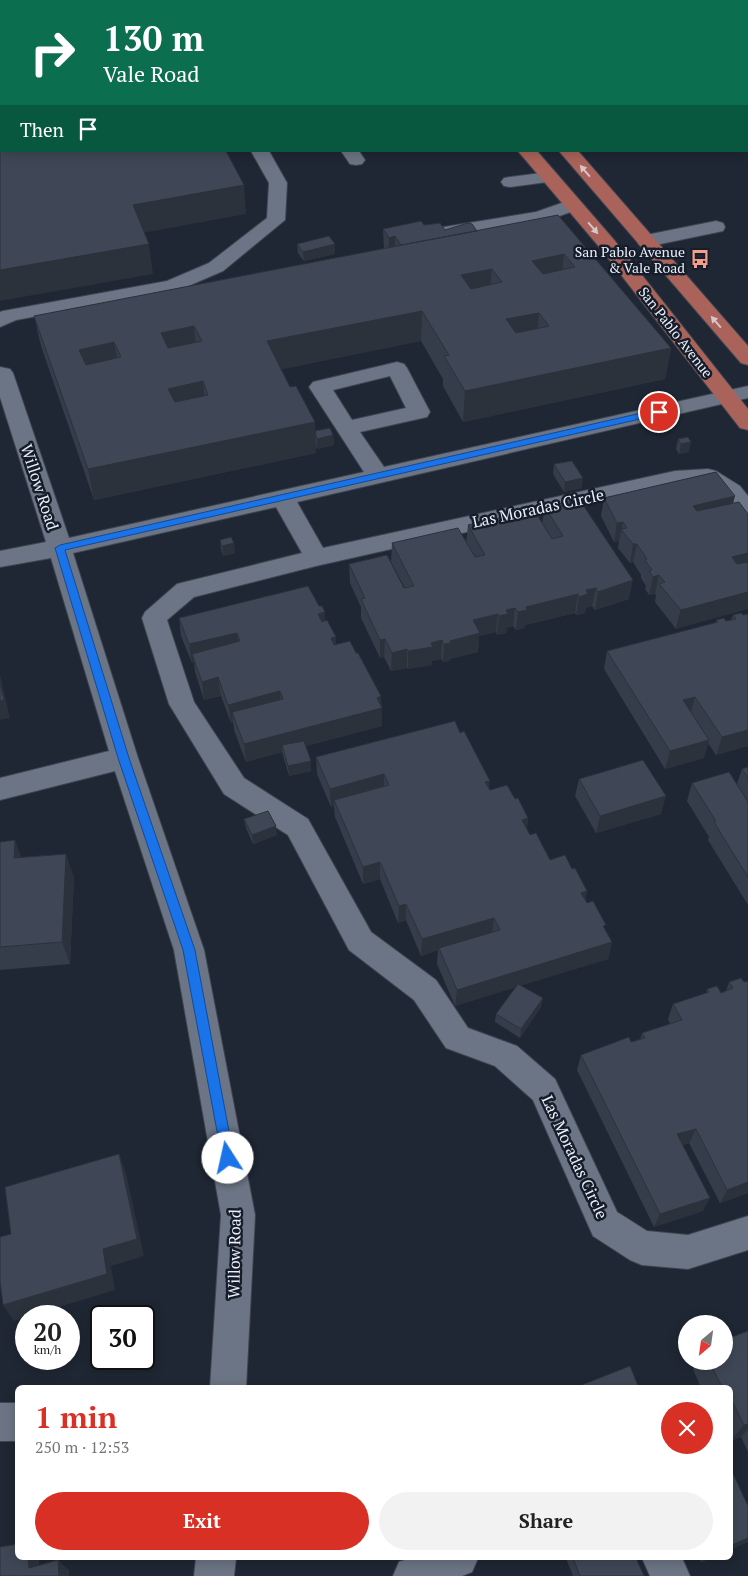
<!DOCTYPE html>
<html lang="en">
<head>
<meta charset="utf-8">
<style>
	body { margin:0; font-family:"PT Serif",serif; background:#f2f2f2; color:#222; height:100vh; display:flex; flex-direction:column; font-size:19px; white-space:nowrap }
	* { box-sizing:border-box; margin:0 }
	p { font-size:16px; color:#767676 }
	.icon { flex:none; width:28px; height:28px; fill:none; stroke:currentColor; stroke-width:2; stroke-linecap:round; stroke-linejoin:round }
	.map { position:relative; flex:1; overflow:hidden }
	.side { position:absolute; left:15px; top:1385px; width:718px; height:175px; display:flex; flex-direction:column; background:#fff; border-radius:8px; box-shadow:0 2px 12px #0003 }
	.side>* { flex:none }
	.hud { position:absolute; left:0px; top:0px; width:749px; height:152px; box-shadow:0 2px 12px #0003; background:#0b6e4f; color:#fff; overflow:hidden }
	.needle { width:32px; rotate:209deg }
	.controls { position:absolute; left:678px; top:1315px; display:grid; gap:10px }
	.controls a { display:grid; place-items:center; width:55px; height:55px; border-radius:50%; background:#fff; box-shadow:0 2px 12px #0003; font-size:25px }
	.speed { position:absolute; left:15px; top:1305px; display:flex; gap:10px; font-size:25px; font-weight:700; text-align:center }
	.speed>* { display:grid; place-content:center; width:65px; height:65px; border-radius:50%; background:#fff; box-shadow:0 2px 12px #0003; line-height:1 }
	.speed small { font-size:12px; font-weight:400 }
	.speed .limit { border:2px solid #111; border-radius:8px; background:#fff; color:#111 }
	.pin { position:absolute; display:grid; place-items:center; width:42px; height:42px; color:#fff; margin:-21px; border:2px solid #fff; border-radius:50%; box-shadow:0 1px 5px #0007 }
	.me { position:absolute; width:55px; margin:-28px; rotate:350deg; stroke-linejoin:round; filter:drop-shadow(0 0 4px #0008) }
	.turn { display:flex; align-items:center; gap:18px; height:105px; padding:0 20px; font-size:22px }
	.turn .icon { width:65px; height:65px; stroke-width:2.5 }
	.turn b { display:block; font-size:35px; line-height:42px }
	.then { display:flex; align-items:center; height:48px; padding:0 20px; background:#0003; gap:10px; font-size:19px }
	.round { display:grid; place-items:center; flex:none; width:52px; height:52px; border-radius:26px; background:#f2f2f2 }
	.overview { display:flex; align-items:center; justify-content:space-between; height:85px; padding:0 20px }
	h1 { font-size:30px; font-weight:800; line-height:38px; color:#d93025 }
	.action { display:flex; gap:10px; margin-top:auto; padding:10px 20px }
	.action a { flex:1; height:58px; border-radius:30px; background:#d93025; color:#fff; font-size:20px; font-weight:800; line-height:58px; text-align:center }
	.action a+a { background:#f2f2f2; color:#222 }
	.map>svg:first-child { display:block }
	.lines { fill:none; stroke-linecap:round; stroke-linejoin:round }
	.minor-casing { stroke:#3f4550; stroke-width:2 }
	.major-casing { stroke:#3f4550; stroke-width:2 }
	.minor { fill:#6c7585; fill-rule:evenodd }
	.major { fill:#aa635a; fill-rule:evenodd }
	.wall { fill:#363d4a }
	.shaded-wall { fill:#2c323c }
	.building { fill:#3f4756; stroke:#2c323c; fill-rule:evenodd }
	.oneway { fill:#d7c5c9 }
	.route { fill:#1a73e8; stroke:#114b97 }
	.labels { text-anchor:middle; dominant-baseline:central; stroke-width:5; stroke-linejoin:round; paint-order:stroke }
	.far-poi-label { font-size:14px; fill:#eaeff9; stroke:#161d2a; text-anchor:end }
	.far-street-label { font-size:14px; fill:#eaeff9; stroke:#161d2a }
	.street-label { font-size:16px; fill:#eaeff9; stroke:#161d2a }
</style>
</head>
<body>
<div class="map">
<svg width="748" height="1576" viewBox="0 0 748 1576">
	<rect width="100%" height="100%" fill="#1f2734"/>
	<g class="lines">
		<!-- minor casing -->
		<g class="minor-casing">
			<path id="minor" d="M55 0H71L72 1H56Z
				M175 0H191V1H176Z
				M385 0H401L402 1H386Z
				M667 0H683L684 1H668Z
				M0 13H1V23H0Z
				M251 151H269L287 183 285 220 223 271 179 290 16 320 0 327V312L3 311 167 281 209 263 267 218 269 183Z
				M341 151H359L365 160 362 164 356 165 350 164Z
				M549 172 555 173 558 177 555 181 510 187 504 186 501 182 504 178 510 177Z
				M573 199 579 201 582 205 579 209 540 223 438 240 431 238 429 234 431 230 438 228 536 212Z
				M716 221 723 223 725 227 723 231 646 247 639 245 637 241 639 237 646 235Z
				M397 362 404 364 407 368 430 412 427 417 360 432 384 467 748 386V398L297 502 323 548 675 471 708 469 716 471 740 486 748 496V520C729 515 724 487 703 484 694 482 683 485 675 485L316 566 194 597 167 620 194 702 244 778 308 819 371 932 436 980 468 1028 517 1046 555 1079 617 1212 647 1231 688 1235 748 1216V1250L688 1269 642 1265 630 1260 593 1236 533 1100 495 1066 446 1048 414 1000 349 950 288 835 224 794 169 704 142 618 145 612 177 584 302 553 276 507 73 553 138 758 204 950 255 1215 246 1388H210L221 1215 174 950 115 771 0 800V778L109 751 51 558 0 567V551L46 542 0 397V367L10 369 13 373 69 538 364 472 309 387 313 382ZM390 376 406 408 352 420 333 390Z
				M0 1403H18V1441H0Z
				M196 1558H236L234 1576H194Z
				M410 1558H478L472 1572 462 1576H393L399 1562Z
				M642 1558H682L690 1576H650Z"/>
		</g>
		<!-- major casing -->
		<g class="major-casing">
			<path id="major" d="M421 0H437V1H422Z
				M462 0H478V1H463Z
				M518 151H537L615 241 748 409V430L740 428 601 249Z
				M559 151H578L748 346V365L741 363Z"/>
		</g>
		<!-- minor -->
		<use href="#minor" class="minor"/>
		<!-- major -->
		<use href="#major" class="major"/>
	</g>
	<!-- wall -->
	<path class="wall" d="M83 0H176V1H83Z
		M193 0H383L384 1H193Z
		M558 215 671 348 665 379 463 422 443 386V379L421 341 281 369 290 387 315 422V431L333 435 334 445 317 449 316 446V453L94 500 41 346 34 316 384 249 383 229 424 225 445 230 477 231Z
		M297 244 335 254 304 261 298 253Z
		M678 439 689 452 679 454 676 449Z
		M554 464 582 488 564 492 553 474Z
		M716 472 676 629 655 602 656 595 655 594 649 595 645 589 646 586 641 578V575L633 562 630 563 618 548 619 541 614 542 601 516 604 498Z
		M545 507 629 599 595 610 592 606 586 608 585 613 576 615 575 613 525 625V628L516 630 513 626 507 628 506 633 497 635 496 632 479 636 478 652 450 659V661L443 662 441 659 432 661V665L408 669 407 668 391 671 384 657 380 658 361 618V607L350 583 349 564 404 588H405L391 562 392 543H466L468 525 542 524Z
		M220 540 235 553 223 556 221 550Z
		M325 612V621L336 645 356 653 381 696 382 726 306 746 311 761V771L289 776 282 752 246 762 234 730 233 722 231 723 221 696 204 700 195 672 194 662 192 663 181 636 179 618Z
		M741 613 748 746 716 755 708 743 704 758 665 769 604 669 607 651 716 623V620L726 621 731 620 733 615Z
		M316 757 489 788 490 790 515 799 528 818 527 828 530 835 550 860 572 869 587 891 585 901 605 929 612 942 608 959 521 985 541 1007 520 1038 495 1022 496 1014 516 987 455 1006 437 964 438 950 421 956 406 920 398 923 380 879 363 884 335 817 334 806 331 807 317 774Z
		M748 767V905L708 840 709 837 687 801 692 783 737 784 742 769Z
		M579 779 661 814 596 833 575 796Z
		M244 819 277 835 253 844 246 828Z
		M0 842 21 857 74 877 70 964 0 970Z
		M748 981V1193L720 1203 689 1143 683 1145 703 1211 654 1227 577 1070 581 1055 640 1040 642 1033 670 1024 668 1019 673 1004 706 993 707 989 721 993 726 991 729 982H744Z
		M748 1331V1452L741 1437 730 1441V1388H701L693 1369 698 1361H724Z
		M566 1558H636L644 1576H573Z
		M699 1558H712L701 1562Z"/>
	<!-- shaded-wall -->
	<path class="shaded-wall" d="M244 185 246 214 137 234 133 205Z
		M395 236V254L388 256 389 238Z
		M149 244 153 274 0 301V270Z
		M335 244V254L304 261 303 252Z
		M564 254 561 284 530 291 532 261Z
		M492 269 489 299 459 305 461 275Z
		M422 311 421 341 269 372 267 341Z
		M539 313 536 344 504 350 506 319Z
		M194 326 197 356 165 363 161 333Z
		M114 342 120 373 85 380 79 350Z
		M671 348 665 379 463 422 465 391Z
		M203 381 206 412 172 419 168 389Z
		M315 422 316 453 94 500 88 469Z
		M333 435 334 445 317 449V439Z
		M691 442 689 452 679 454 681 444Z
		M583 478 582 488 564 492 565 482Z
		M735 496 730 515 689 525 693 506Z
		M623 522 619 541 614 542 617 523Z
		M234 543 235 553 223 556 222 546Z
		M633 544H637L633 562 630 563Z
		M748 553V570L727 575 732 557Z
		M659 575 655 594 649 595 653 577Z
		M633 580 629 599 595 610 598 592Z
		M596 588 592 606 586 608 585 613 576 615 579 597 586 590Z
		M748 592V609L676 629 681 610Z
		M578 594 575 613 525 625V628L516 630 518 612 526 607Z
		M515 608 513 626 507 628 506 633 497 635 499 616 506 610Z
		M325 612V630L318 614Z
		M498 614 496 632 479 636 478 652 450 659V661L443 662 444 644 450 641 473 620Z
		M237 633 239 651 192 654 194 662 192 663 189 644Z
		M336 637V655L331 638Z
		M385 639 384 657 380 658V640Z
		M442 640 441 659 432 661V665L408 669V651L431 643Z
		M407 649V668L391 671 392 653Z
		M0 675 10 718 0 720Z
		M218 677 221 696 204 700 202 682Z
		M280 691 281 709 232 712 233 722 231 723 228 705Z
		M381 696 382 726 284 752 282 745V752L246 762 244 744Z
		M695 697 690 715 683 700Z
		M748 730V746L716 755 722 737Z
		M709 740 704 758 665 769 670 751Z
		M311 761V771L289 776 288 766Z
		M384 774V792L334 800V806L331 807 330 789Z
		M490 781 488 798 485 782Z
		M666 796 661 814 596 833 600 816Z
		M528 818 526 835 522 820Z
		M276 826 277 835 253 844 252 835Z
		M15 840 24 864 14 858Z
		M66 854 74 877 70 964 62 942Z
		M380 862V879L363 884V867Z
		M587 891 584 908 581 893Z
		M406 904V920L398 923 399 906Z
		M494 918 492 934 439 948 438 950 421 956 422 939Z
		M612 942 608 959 455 1006 457 990Z
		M543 998 541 1007 520 1038 521 1029Z
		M696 1129 689 1143 671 1148 677 1134Z
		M119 1154 126 1173 144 1256 111 1266 115 1290 29 1316H26V1317L14 1321 3 1305 103 1249Z
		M748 1182V1193L720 1203 727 1190Z
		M710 1198 703 1211 654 1227 660 1214Z
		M748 1424V1429L741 1437 730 1441 744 1425Z
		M748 1538V1542L730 1550V1546Z
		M28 1558H39L40 1576 29 1568Z
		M706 1558H712L701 1562Z
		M58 1560 69 1570V1576H59Z"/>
	<!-- building -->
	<path class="building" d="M92 0H176V1H93Z
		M207 0H383L384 1H207Z
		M0 136H1V151H226L244 185 133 205 149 244 0 270Z
		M558 215 671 348 465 391 444 356 449 355 422 311 267 341 290 387 296 386 315 422 88 469 34 316ZM564 254 575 267 543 274 532 261ZM492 269 502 282 471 289 461 275ZM539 313 549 326 516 333 506 319ZM194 326 202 341 168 348 161 333ZM114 342 121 357 86 365 79 350ZM203 381 208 395 175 402 168 389Z
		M421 221 424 225 440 223 445 230 468 223 472 224 477 231 401 245 395 236 389 238 383 229Z
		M329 236 335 244 303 252 297 244Z
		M330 428 333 435 317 439 316 436 315 431Z
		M688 437 691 442 681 444 678 439Z
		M572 461 583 478 565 482 554 464Z
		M716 472 735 496 693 506 697 511 739 502 748 514V553L732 557 737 564 748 562V592L681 610 659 584 665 582 659 575 653 577 649 571 652 570 645 560 647 559 637 544H633L621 529 627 528 623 522 617 523 604 498Z
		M579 499 633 580 598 592 596 588 586 590 588 594 579 597 578 594 526 607 527 610 518 612 515 608 506 610 508 614 499 616 498 614 473 620 480 633 450 641 451 643 444 644 442 640 431 643 433 647 408 651 407 649 392 653 385 639 380 640 361 599 365 598 349 564 387 555 404 588 414 586 392 543 458 528 475 557 485 555 468 525 534 510 552 539 563 536 545 507Z
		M231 537 234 543 222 546 220 540Z
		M308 586 319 606H322L325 612 318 614 322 622 327 620 336 637 331 638 334 645 350 641 356 653H358L381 696 377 698 382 708 244 744 232 712 283 699 280 691 228 705 218 677 202 682 192 654 240 641 237 633 189 644 179 618Z
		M741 613 743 615 748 614V730L722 737 695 697 683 700 709 740 670 751 607 651 718 622 716 620 724 618 726 621 736 619 733 615Z
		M0 683 4 700 0 701Z
		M455 721 460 733 464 731 490 781 485 782 490 790 507 785 515 799 518 798 528 818 522 820 530 835 536 833 550 860 565 855 572 869 575 868 587 891 581 893 587 903 593 901 606 925 603 926 612 942 457 990 439 948 500 930 494 918 422 939 406 904 399 906 380 862 363 867 334 800 389 785 384 774 330 789 316 757Z
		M304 741 311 761 288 766 282 745Z
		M643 760 666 796 600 816 579 779Z
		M748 767V778L742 769Z
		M729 772 748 802V877L714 822 716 821 692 783Z
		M268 811 276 826 252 835 244 819Z
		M15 840 14 858 66 854 62 942 0 947V842Z
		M741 978 744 982 748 981V1182L727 1190 696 1129 677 1134 710 1198 660 1214 581 1055 629 1037 631 1042 645 1038 642 1033 682 1020 673 1004 709 992 707 989 717 986 721 993 733 988 729 982Z
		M518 984 543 998 521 1029 496 1014Z
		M119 1154 137 1239 103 1249 107 1274 3 1305 0 1281V1237L11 1234 5 1187Z
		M748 1331V1424L744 1425 730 1397V1388H726L725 1386 722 1387 709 1361H724V1340Z
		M630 1366 639 1388H574Z
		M730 1467 748 1506V1538L730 1546Z
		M18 1544V1558H28L29 1568 58 1560 59 1576H0V1547Z
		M573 1558H636L644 1576H580Z"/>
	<!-- one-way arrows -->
	<defs><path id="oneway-solid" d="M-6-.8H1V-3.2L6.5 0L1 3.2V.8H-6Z" transform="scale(1.25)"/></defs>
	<g class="oneway">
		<use href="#oneway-solid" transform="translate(585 171) rotate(-131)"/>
		<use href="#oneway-solid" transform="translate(593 228) rotate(49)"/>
		<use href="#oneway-solid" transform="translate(716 322) rotate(-131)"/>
	</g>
	<!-- route -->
	<path class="route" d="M659 409 662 410V414L65 550 129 758 195 950 234 1158 232 1163 228 1165 223 1163 183 950 118 758 55 548 60 545Z"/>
	<!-- icons -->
	<defs>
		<g id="bus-bare" transform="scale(1.5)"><path d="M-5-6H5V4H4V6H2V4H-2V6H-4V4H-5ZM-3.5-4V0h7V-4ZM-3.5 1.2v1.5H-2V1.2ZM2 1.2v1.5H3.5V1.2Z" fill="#f49d8b" stroke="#161d2a" stroke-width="2.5" paint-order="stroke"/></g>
	</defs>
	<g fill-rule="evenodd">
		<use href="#bus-bare" x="700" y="259"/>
	</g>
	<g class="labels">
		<!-- far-poi labels -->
		<g class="far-poi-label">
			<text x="685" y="251">San Pablo Avenue<tspan x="685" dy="16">&amp; Vale Road</tspan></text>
		</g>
		<!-- far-street labels -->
		<g class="far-street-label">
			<text transform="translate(676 332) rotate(52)">San Pablo Avenue</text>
		</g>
		<!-- street labels -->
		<g class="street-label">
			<text transform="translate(40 487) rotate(72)">Willow Road</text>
			<text transform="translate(538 508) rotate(-12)">Las Moradas Circle</text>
			<text transform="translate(575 1157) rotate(65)">Las Moradas Circle</text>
			<text transform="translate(234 1254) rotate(-89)">Willow Road</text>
		</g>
	</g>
</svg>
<div class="controls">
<a><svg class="needle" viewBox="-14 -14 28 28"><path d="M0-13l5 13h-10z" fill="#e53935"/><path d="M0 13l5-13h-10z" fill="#767676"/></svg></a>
</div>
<div class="speed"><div>20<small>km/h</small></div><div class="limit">30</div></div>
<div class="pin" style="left:659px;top:412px;background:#d93025"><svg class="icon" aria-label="arrive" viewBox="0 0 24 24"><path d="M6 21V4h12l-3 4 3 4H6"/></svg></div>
<svg class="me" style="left:228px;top:1158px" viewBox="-20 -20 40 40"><circle r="19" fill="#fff"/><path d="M0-13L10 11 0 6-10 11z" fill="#1a73e8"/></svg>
<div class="hud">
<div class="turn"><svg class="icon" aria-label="right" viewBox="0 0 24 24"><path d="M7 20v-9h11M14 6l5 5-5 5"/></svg><div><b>130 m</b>Vale Road</div></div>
<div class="then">Then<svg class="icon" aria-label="arrive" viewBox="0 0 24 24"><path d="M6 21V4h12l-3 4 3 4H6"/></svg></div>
</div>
<section class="side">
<div class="overview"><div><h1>1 min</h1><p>250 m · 12:53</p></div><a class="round" style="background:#d93025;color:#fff"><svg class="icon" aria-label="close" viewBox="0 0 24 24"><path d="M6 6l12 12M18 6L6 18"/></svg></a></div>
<div class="action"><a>Exit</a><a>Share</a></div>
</section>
</div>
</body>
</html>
